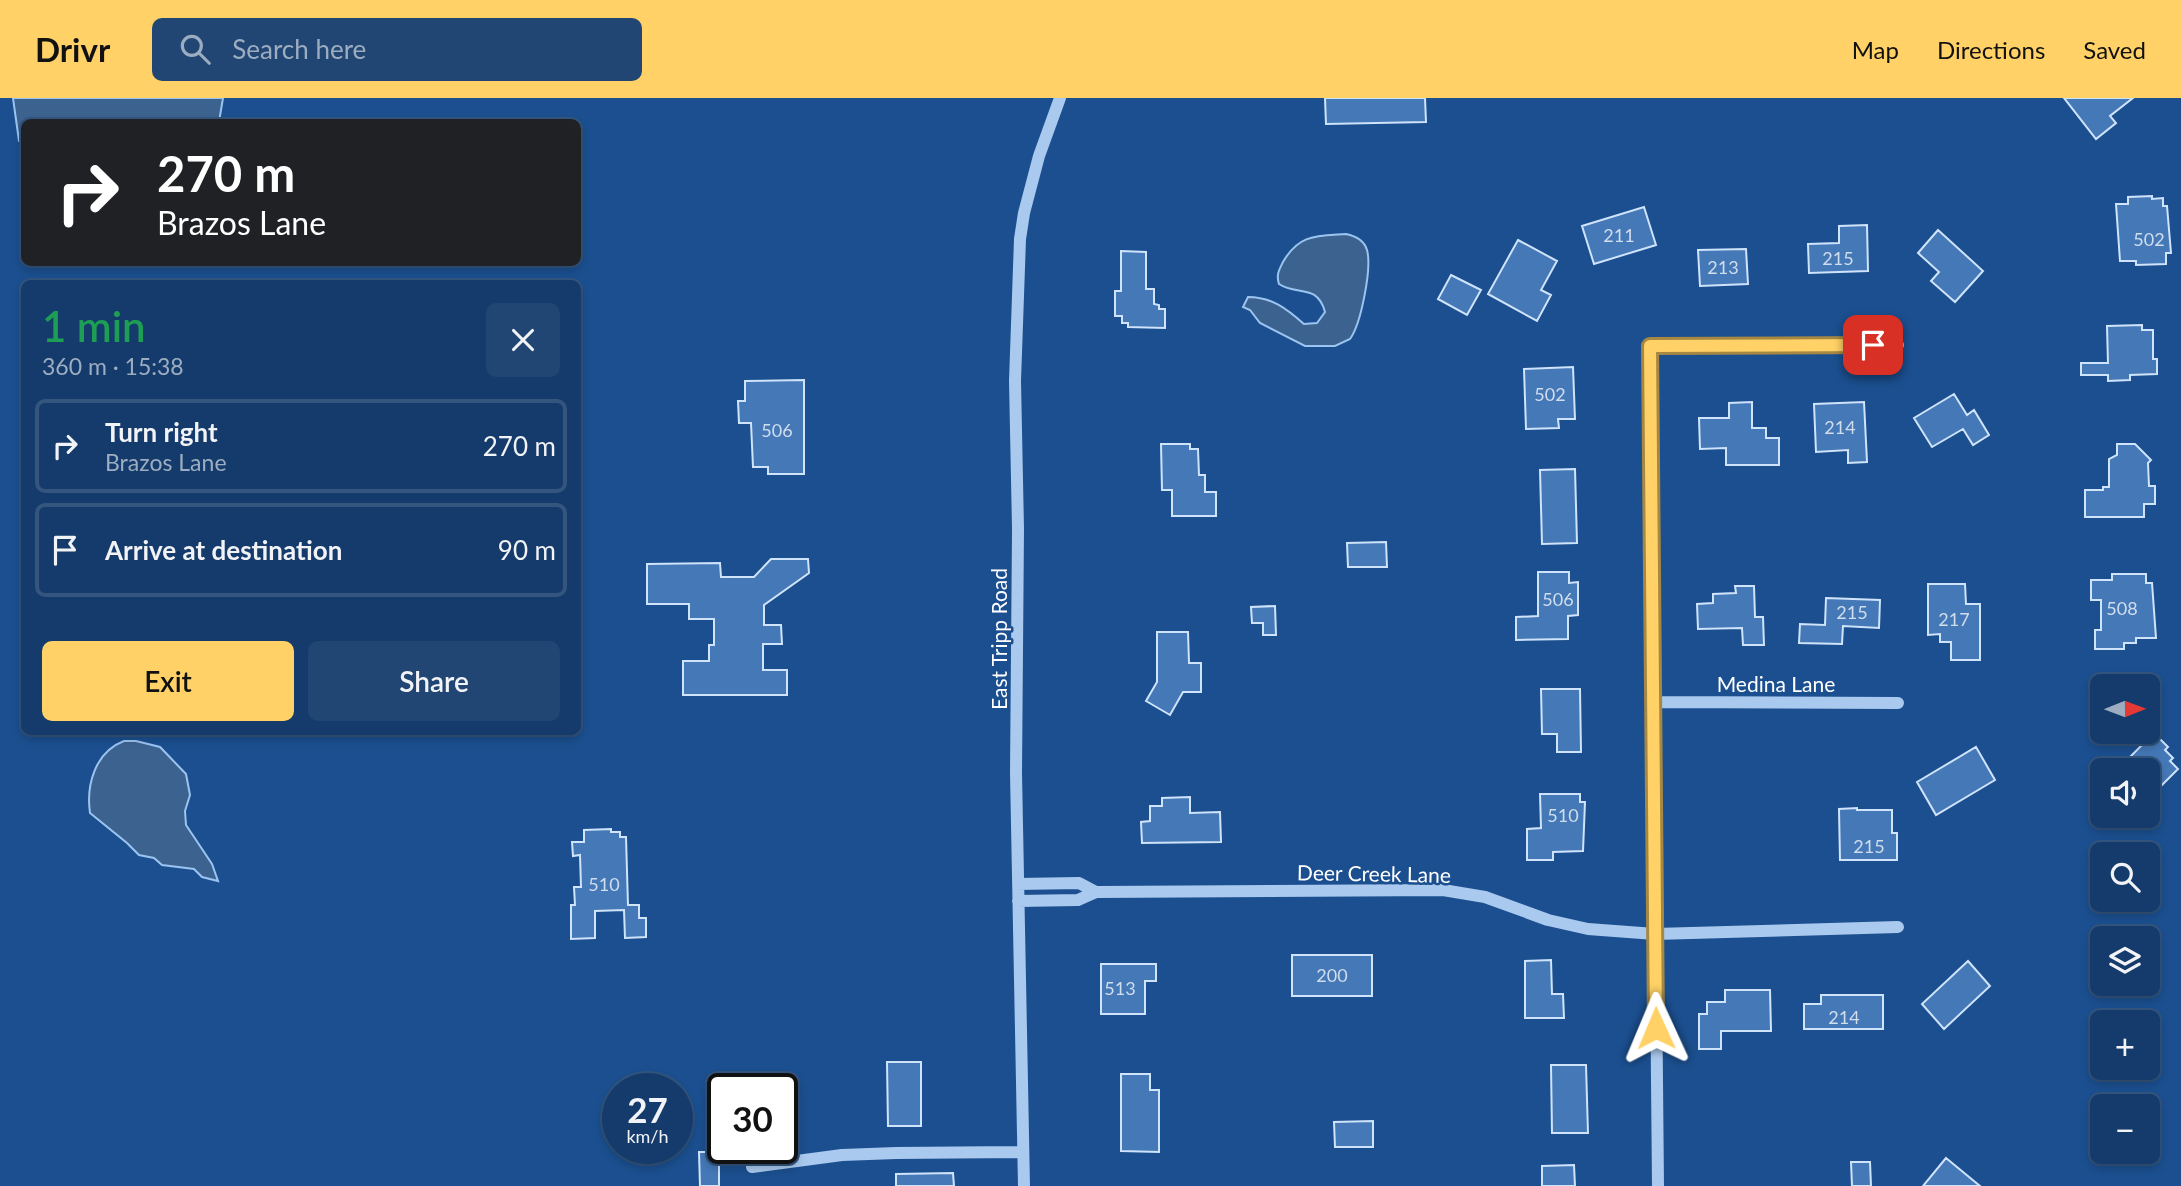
<!DOCTYPE html>
<html lang="en">
<head>
<meta charset="utf-8">
<style>
	body { margin:0; font-family:Lato,sans-serif; background:#214673; color:#f1f3f6; height:100vh; display:flex; flex-direction:column; font-size:26px; white-space:nowrap }
	* { box-sizing:border-box; margin:0 }
	p { font-size:23px; color:#9dadc1 }
	.icon { flex:none; width:38px; height:38px; fill:none; stroke:currentColor; stroke-width:2; stroke-linecap:round; stroke-linejoin:round }
	.map { position:relative; flex:1; overflow:hidden }
	.sheet { position:absolute; left:21px; top:182px; width:560px; height:455px; display:flex; flex-direction:column; background:#143b6b; border-radius:10px; box-shadow:0 4px 10px #0003,0 0 0 2px #33557e }
	.sheet>* { flex:none }
	.guide { position:absolute; left:21px; top:21px; width:560px; height:147px; border-radius:10px; box-shadow:0 4px 10px #0003,0 0 0 2px #33557e; background:#202124; color:#fff; overflow:hidden }
	.needle { width:46px; rotate:89deg }
	.fabs { position:absolute; left:2090px; top:576px; display:grid; gap:14px }
	.fabs a { display:grid; place-items:center; width:70px; height:70px; border-radius:10px; background:#143b6b; box-shadow:0 4px 10px #0003,0 0 0 2px #33557e; font-size:35px }
	.speed { position:absolute; left:602px; top:975px; display:flex; gap:14px; font-size:35px; font-weight:700; text-align:center }
	.speed>* { display:grid; place-content:center; width:91px; height:91px; border-radius:50%; background:#143b6b; box-shadow:0 4px 10px #0003,0 0 0 2px #33557e; line-height:1 }
	.speed small { font-size:18px; font-weight:400 }
	.speed .limit { border:4px solid #111; border-radius:10px; background:#fff; color:#111 }
	.pin { position:absolute; display:grid; place-items:center; width:60px; height:60px; color:#fff; margin:-30px; border-radius:14px; box-shadow:0 4px 10px #0006 }
	.me { position:absolute; width:77px; margin:-38px; rotate:359deg; stroke-linejoin:round; filter:drop-shadow(0 0 5px #0008) }
	.turn { display:flex; align-items:center; gap:24px; height:147px; padding:0 21px; font-size:32px }
	.turn .icon { width:91px; height:91px; stroke-width:2.5 }
	.turn b { display:block; font-size:49px; line-height:60px }
	.round { display:grid; place-items:center; flex:none; width:74px; height:74px; border-radius:10px; background:#214673 }
	.summary { display:flex; align-items:center; justify-content:space-between; height:119px; padding:0 21px }
	h1 { font-size:42px; font-weight:600; line-height:52px; color:#1e9e55 }
	.button { display:flex; gap:14px; margin-top:auto; padding:14px 21px }
	.button a { flex:1; height:80px; border-radius:10px; background:#ffd166; color:#111; font-size:28px; font-weight:600; line-height:80px; text-align:center }
	.button a+a { background:#214673; color:#f1f3f6 }
	ul { padding:0; list-style:none }
	li { display:flex; align-items:center; gap:21px; height:94px; margin:0 14px 10px; padding:0 7px; border:4px solid #33557e; border-radius:10px }
	li div { flex:1 }
	li b { display:block; font-size:26px }
	li em { font-style:normal }
	header { display:flex; align-items:center; gap:42px; box-sizing:border-box; height:98px; padding:0 35px; background:#ffd166; color:#111 }
	header strong { font-size:33px }
	nav { display:flex; gap:38px; margin-inline-start:auto; font-size:24px }
	.search { width:490px; height:63px; background:#214673; display:flex; align-items:center; gap:18px; box-sizing:border-box; padding:0 24px; border-radius:10px; color:#9dadc1; font-size:26px }
	.map>svg:first-child { display:block }
	.water { fill:#3c6290; stroke:#9cc4f0; stroke-width:2 }
	.building { fill:#4478b7; stroke:#cfe3fa; stroke-width:2 }
	.lines { fill:none; stroke-linecap:round; stroke-linejoin:round }
	.minor { stroke:#a9c9ee; stroke-width:12 }
	.route-casing { stroke:#a68842; stroke-width:18 }
	.route { stroke:#ffd166; stroke-width:12 }
	.labels { text-anchor:middle; dominant-baseline:central; stroke-width:5; stroke-linejoin:round; paint-order:stroke }
	.number-label { font-size:18px; fill:#d0dded }
	.street-label { font-size:21px; fill:#fff; stroke:#1b4f8f }
</style>
</head>
<body>
<header>
<strong>Drivr</strong>
<div class="search"><svg class="icon" aria-label="search" viewBox="0 0 24 24"><circle cx="10" cy="10" r="6"/><path d="M15 15l6 6"/></svg>Search here</div>
<nav><a>Map</a><a>Directions</a><a>Saved</a></nav>
</header>
<div class="map">
<svg width="2181" height="1088" viewBox="0 0 2181 1088">
	<rect width="100%" height="100%" fill="#1b4f8f"/>
	<!-- water -->
	<path class="water" d="M13 0H223L219 24H24V47L19 43Z
		M1346 136C1356 138 1364 142 1367 152 1372 170 1361 226 1350 241L1335 248H1305L1260 225 1250 212 1243 209 1248 199C1272 199 1287 211 1304 226L1317 225 1325 214C1317 185 1297 198 1279 186 1276 177 1279 172 1283 164 1299 136 1316 138 1346 136Z
		M124 643H136L160 649 186 676 190 697 185 713 186 727 212 766 218 783 202 779 194 771 162 767 154 760 139 757 127 745 90 715C86 687 95 654 124 643Z"/>
	<!-- building -->
	<path class="building" d="M1325 0H1425L1426 24 1326 26Z
		M2064 0H2133L2110 18 2116 25 2096 41Z
		M2152 98V101L2163 100V108H2167L2171 155H2166V166L2136 167V163H2120L2116 106H2128V99Z
		M1644 109 1656 147 1594 166 1582 128Z
		M1867 127 1868 173 1809 175 1808 146 1839 145V128Z
		M1938 132 1983 173 1955 204 1931 183 1939 174 1918 155Z
		M1518 142 1557 163 1541 192 1551 197 1537 223 1488 196Z
		M1746 151 1748 186 1700 188 1698 152Z
		M1121 153 1146 154V191H1154V206L1159 207V211H1165V230L1128 229V225H1122V218H1115V193H1121Z
		M1451 177 1481 192 1467 217 1438 201Z
		M2142 227V232H2153V261H2157V276L2130 277V282L2108 283V277H2081V265H2108L2107 228Z
		M1573 269 1575 321H1558L1559 330 1526 331 1524 271Z
		M804 282V376H768V369H753L751 325H739L738 303H745V283Z
		M1954 296 1967 317 1974 312 1989 337 1973 347 1963 331 1932 349 1914 320Z
		M1752 304V330H1766V340H1779V367H1726V350L1700 351 1699 320H1729V305Z
		M1864 304 1867 364 1848 365V352L1816 354 1814 306Z
		M1161 346H1190V351H1198L1199 377H1205V394H1216V418H1172V392H1162Z
		M2117 346H2135L2151 362 2148 365 2149 388H2155V406H2144V419H2085V392H2103V389H2109V361L2117 357Z
		M1575 371 1577 445 1542 446 1540 372Z
		M1386 444 1387 469H1348L1347 445Z
		M771 461H808L809 475 764 507V527H781L782 546H763V572H787V597H683V563H709V547H714V521H689V506H647V466L720 465 721 479H754Z
		M1538 474H1569V485L1578 484V517L1568 518V541L1516 542V519L1538 518Z
		M2112 476H2146V485H2152L2156 540H2136V545H2124V551H2095V532H2101V502H2091V482H2112Z
		M1928 486H1965L1966 506H1980V562H1951V544H1940V536L1928 537Z
		M1735 488H1754L1755 519H1763L1764 547H1743L1742 530 1698 531 1697 506 1713 505V496L1736 495Z
		M1826 500 1880 502 1879 530 1843 528 1842 546 1799 545 1800 526 1825 527Z
		M1275 508 1276 537H1263V525H1252L1251 509Z
		M1157 534H1188L1189 565H1201V594H1183L1170 617 1146 603 1157 584Z
		M1541 591H1580L1581 654H1557V636H1542Z
		M2154 635 2168 649 2165 652 2173 660 2170 663 2178 671 2147 702V672H2117Z
		M1976 649 1995 682 1936 717 1917 684Z
		M1540 696H1580V704H1585L1583 753 1553 754V762H1527V731L1541 730Z
		M1190 699V715L1220 714 1221 744 1142 745 1141 724 1150 723V708H1162V700Z
		M1857 710V712H1892V735H1897V762H1840L1839 711Z
		M611 731V734H620V739H626L628 807H639V820H646V839L625 840 624 812 595 813V840L571 841V807H575L574 789H581L580 757 573 758 572 744H584V732Z
		M1292 857H1372V898H1292Z
		M1551 862 1552 896H1563L1564 920H1525V863Z
		M1968 863 1990 888 1944 931 1922 906Z
		M1101 866H1156V883H1145V916H1101Z
		M1725 892H1770L1771 933H1721V951H1699V916H1707V904H1725Z
		M1821 897H1883V931H1804V906H1821Z
		M887 964H921V1028H888Z
		M1551 967H1586L1588 1035H1552Z
		M1121 976H1150V992H1159V1054L1121 1053Z
		M1373 1023V1049H1335L1334 1024Z
		M699 1054H719V1088H700Z
		M1946 1060 1980 1088H1923Z
		M1851 1064H1870L1871 1088H1852Z
		M1574 1067 1575 1088H1542V1068Z
		M953 1075 954 1088H896V1076Z"/>
	<g class="lines">
		<!-- minor -->
		<path class="minor" d="M1654 604 1898 605
			M1018 786 1079 785 1096 794
			M1018 803 1078 802 1096 794 1443 792 1485 799 1548 822 1588 831 1655 836 1898 829
			M752 1069 842 1057 896 1055 1023 1054
			M1024 1088 1016 675 1018 431 1015 283 1020 141 1024 115 1039 58 1060 0
			M1658 1088 1650 248 1898 247"/>
	</g>
	<g class="lines">
		<!-- route casing -->
		<g class="route-casing">
			<path id="route" d="M1656 930 1650 248 1873 247"/>
		</g>
		<!-- route -->
		<use href="#route" class="route"/>
	</g>
	<g class="labels">
		<!-- number labels -->
		<g class="number-label">
			<text x="1619" y="137">211</text>
			<text x="2149" y="141">502</text>
			<text x="1838" y="160">215</text>
			<text x="1723" y="169">213</text>
			<text x="1550" y="296">502</text>
			<text x="1840" y="329">214</text>
			<text x="777" y="332">506</text>
			<text x="1558" y="501">506</text>
			<text x="2122" y="510">508</text>
			<text x="1852" y="514">215</text>
			<text x="1954" y="521">217</text>
			<text x="1563" y="717">510</text>
			<text x="1869" y="748">215</text>
			<text x="604" y="786">510</text>
			<text x="1332" y="877">200</text>
			<text x="1120" y="890">513</text>
			<text x="1844" y="919">214</text>
		</g>
		<!-- street labels -->
		<g class="street-label">
			<text transform="translate(998 541) rotate(-90)">East Tripp Road</text>
			<text x="1776" y="585">Medina Lane</text>
			<text transform="translate(1374 775) rotate(1)">Deer Creek Lane</text>
		</g>
	</g>
</svg>
<div class="fabs">
<a><svg class="needle" viewBox="-14 -14 28 28"><path d="M0-13l5 13h-10z" fill="#e53935"/><path d="M0 13l5-13h-10z" fill="#9dadc1"/></svg></a>
<a><svg class="icon" aria-label="sound" viewBox="0 0 24 24"><path d="M4 9h4l5-4v14l-5-4H4zM17 9q2 3 0 6"/></svg></a>
<a><svg class="icon" aria-label="search" viewBox="0 0 24 24"><circle cx="10" cy="10" r="6"/><path d="M15 15l6 6"/></svg></a>
<a><svg class="icon" aria-label="layers" viewBox="0 0 24 24"><path d="M12 4l9 5-9 5-9-5zM3 14l9 5 9-5"/></svg></a>
<a>+</a>
<a>−</a>
</div>
<div class="speed"><div>27<small>km/h</small></div><div class="limit">30</div></div>
<div class="pin" style="left:1873px;top:247px;background:#d93025"><svg class="icon" aria-label="arrive" viewBox="0 0 24 24"><path d="M6 21V4h12l-3 4 3 4H6"/></svg></div>
<svg class="me" style="left:1656px;top:930px" viewBox="-20 -20 40 40"><path d="M0-17L14 15 0 8-14 15z" fill="#ffd166" stroke="#fff" stroke-width="4"/></svg>
<div class="guide">
<div class="turn"><svg class="icon" aria-label="right" viewBox="0 0 24 24"><path d="M7 20v-9h11M14 6l5 5-5 5"/></svg><div><b>270 m</b>Brazos Lane</div></div>
</div>
<section class="sheet">
<div class="summary"><div><h1>1 min</h1><p>360 m · 15:38</p></div><a class="round"><svg class="icon" aria-label="close" viewBox="0 0 24 24"><path d="M6 6l12 12M18 6L6 18"/></svg></a></div>
<ul>
<li><svg class="icon" aria-label="right" viewBox="0 0 24 24"><path d="M7 20v-9h11M14 6l5 5-5 5"/></svg><div><b>Turn right</b><p>Brazos Lane</p></div><em>270 m</em></li>
<li><svg class="icon" aria-label="arrive" viewBox="0 0 24 24"><path d="M6 21V4h12l-3 4 3 4H6"/></svg><div><b>Arrive at destination</b></div><em>90 m</em></li>
</ul>
<div class="button"><a>Exit</a><a>Share</a></div>
</section>
</div>
</body>
</html>
